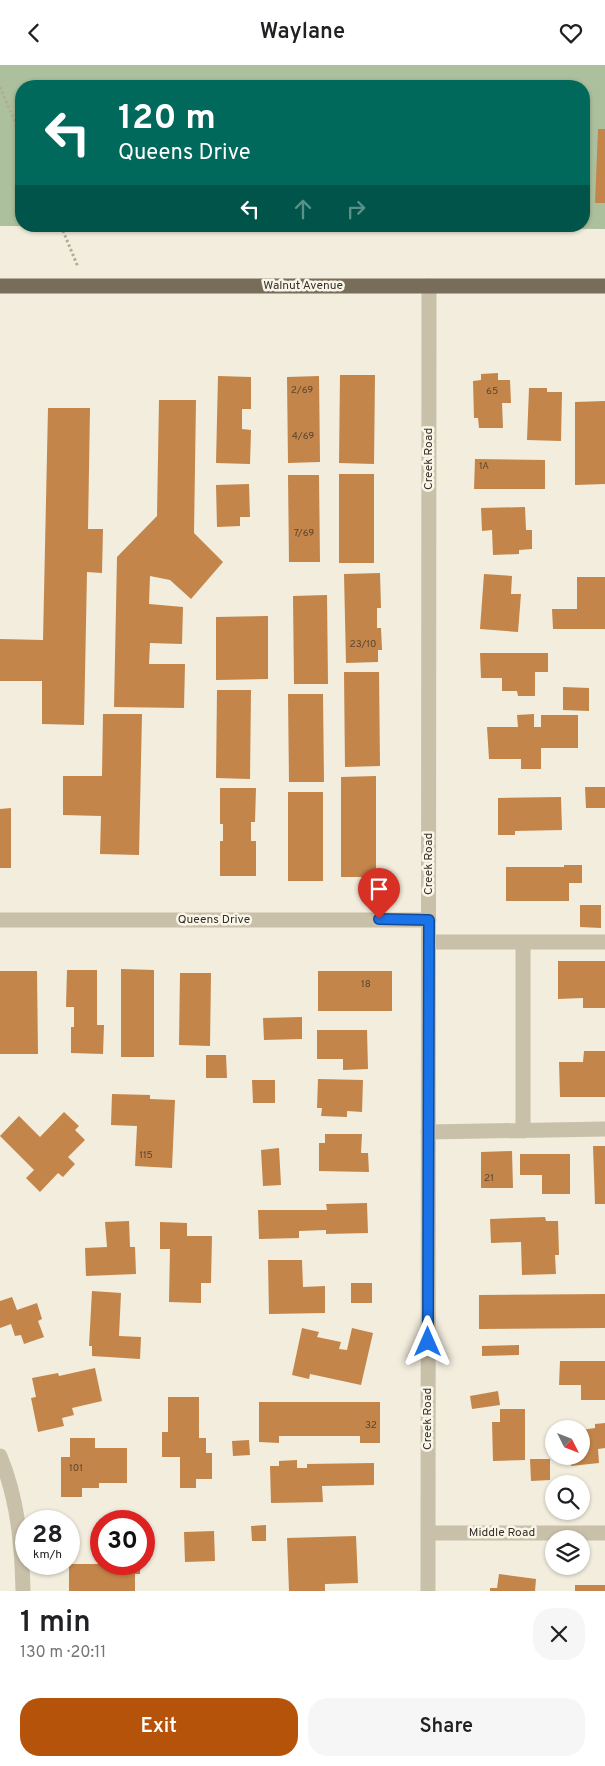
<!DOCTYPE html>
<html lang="en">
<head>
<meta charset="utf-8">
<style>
	body { margin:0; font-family:Overpass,sans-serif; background:#f6f6f6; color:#202124; height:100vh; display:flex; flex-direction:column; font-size:19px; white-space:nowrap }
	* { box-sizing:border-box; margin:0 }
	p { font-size:16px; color:#757577 }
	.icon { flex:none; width:28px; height:28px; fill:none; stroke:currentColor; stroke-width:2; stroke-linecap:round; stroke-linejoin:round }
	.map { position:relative; height:1526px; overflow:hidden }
	.panel { display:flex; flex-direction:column; background:#fff; flex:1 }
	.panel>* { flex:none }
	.top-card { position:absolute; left:15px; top:15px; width:575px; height:152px; border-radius:20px; box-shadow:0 1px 4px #0004; background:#00695c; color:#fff; overflow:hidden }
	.needle { width:32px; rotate:132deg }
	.tools { position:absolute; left:545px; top:1355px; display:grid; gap:10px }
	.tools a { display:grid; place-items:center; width:45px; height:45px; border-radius:50%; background:#fff; box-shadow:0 1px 4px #0004; font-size:25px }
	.speed { position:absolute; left:15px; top:1445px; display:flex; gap:10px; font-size:25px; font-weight:700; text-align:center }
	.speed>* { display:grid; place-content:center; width:65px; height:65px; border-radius:50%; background:#fff; box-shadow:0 1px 4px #0004; line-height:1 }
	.speed small { font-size:12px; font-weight:400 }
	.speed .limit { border:8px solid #d22; background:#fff; color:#111 }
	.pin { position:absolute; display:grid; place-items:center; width:42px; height:42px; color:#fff; margin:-51px -21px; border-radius:50% 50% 50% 0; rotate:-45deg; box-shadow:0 0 5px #0007 }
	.pin .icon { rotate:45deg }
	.me { position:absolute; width:55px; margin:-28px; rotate:0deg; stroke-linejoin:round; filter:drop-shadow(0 0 4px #0008) }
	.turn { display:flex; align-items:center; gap:18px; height:105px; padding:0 20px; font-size:22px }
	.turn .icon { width:65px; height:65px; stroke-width:2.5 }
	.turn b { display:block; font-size:35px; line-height:42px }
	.lanes { display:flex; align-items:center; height:48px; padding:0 20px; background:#0003; justify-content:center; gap:25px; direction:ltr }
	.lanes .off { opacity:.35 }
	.round { display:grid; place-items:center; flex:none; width:52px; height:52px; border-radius:20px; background:#f6f6f6 }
	.summary { display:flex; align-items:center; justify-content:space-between; height:85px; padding:0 20px }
	h1 { font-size:30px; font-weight:600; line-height:38px }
	.cta { display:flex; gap:10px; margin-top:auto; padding:10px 20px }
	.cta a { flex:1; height:58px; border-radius:20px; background:#b45309; color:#fff; font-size:20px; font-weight:600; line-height:58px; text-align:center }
	.cta a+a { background:#f6f6f6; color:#202124 }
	header { display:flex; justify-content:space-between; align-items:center; height:65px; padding:0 20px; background:#fff; font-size:22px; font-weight:600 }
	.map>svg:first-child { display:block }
	.green { fill:#acc09d; fill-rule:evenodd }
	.building { fill:#c38549 }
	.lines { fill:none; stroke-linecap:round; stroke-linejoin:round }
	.path { stroke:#b5aa93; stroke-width:3; stroke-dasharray:2.5 2.5; stroke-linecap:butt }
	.minor { stroke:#c9c0a9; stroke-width:15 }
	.major { stroke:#786c5a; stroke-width:15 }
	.route-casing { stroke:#114b97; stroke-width:12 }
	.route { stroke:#1a73e8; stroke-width:9 }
	.labels { text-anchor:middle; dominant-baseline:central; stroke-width:5; stroke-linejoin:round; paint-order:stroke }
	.number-label { font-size:10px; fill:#5a4531 }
	.street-label { font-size:12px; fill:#373029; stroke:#f9f6e9 }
</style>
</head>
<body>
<header><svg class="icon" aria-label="back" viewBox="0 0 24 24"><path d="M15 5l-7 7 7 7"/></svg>Waylane<svg class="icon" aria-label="heart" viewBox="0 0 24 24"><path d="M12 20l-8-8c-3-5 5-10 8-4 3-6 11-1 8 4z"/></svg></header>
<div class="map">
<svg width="605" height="1526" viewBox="0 0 605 1526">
	<rect width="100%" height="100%" fill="#f2eddd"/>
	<!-- green -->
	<path class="green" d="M0 0H605V164L0 161ZM21 21H584V161H21Z"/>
	<!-- building -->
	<path class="building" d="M598 64H605V138H595Z
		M498 308V315H510L511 338H502L503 363H479L478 353H474L473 316 481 315V309Z
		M340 310H375L374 399 339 398Z
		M218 311 251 312V344H242V364L251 365 250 399 216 398Z
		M319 311 320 397 288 398 287 312Z
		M529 323H547V327H562L561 376 527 375Z
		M159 335H196L194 468 223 497 191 534 170 515 150 511 149 539 183 542 182 579 150 578 149 599H185L184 643 114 642 117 492 157 451Z
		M605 336V419L575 420V337Z
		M48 343H90L88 464H103L102 508 87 507 84 660 42 659V616H0V574L43 575Z
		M475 394 545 395V424H474Z
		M339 409H374V498H339Z
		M288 410H319L320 497H289Z
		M249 419 250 452H240V461L217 462 216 420Z
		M525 442 526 465H532V484L519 485V489L493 490 492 465 482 466 481 443Z
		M380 508 381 543H377V563H381L382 585H378V597L346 598 344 509Z
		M484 509 512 511 511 529H521L518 567 480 564Z
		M577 512H605V564H553L552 544H577Z
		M327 530 328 619H294L293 531Z
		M268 551V614L216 615V552Z
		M480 588H548V607H535V631H518L517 626H502V613H481Z
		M344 607H379L380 701 345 702Z
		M563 622 589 623V646L563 645Z
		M217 625H251L250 714 216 713Z
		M288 629H323L324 717H289Z
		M103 649H142L139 790 100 789 101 751 63 750V711H102Z
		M534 649V662H541V650H578V683H541V704H521V694H489L487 662H518L517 650Z
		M376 711V812H341V712Z
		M585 722H605V743H586Z
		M220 723H256L255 757H251V776H256V811H220V776H223V759H220Z
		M288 727H323V816H288Z
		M561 732 562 765 515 766V770H498V733Z
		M11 743V803H0V744Z
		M564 800H582V818H569V836H506V802H564Z
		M580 840H601V863L580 862Z
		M558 896H605V943H583V933L558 934Z
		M121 904 154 905V992H121Z
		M67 905H97V960H104L103 989 71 988V962H74V942H66Z
		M0 906H37L38 989H0Z
		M318 906H392V946H318Z
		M180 908H211L210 981 179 980Z
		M302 952V974L264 975 263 953Z
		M317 965H367L368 1004 343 1005V994H317Z
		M584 986H605V1032H560L559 997H583Z
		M206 990H226L227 1013H206Z
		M318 1014 363 1015 362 1047 347 1046V1052L321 1051 322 1043H317Z
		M252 1015H275V1038H253Z
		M112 1029 150 1030V1034L175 1035 172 1103 135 1101 137 1061 111 1060Z
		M64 1047 79 1061 75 1065 85 1075 68 1092 75 1099 63 1112 58 1108 40 1127 26 1113 34 1105 0 1071 19 1051 40 1072Z
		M325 1069H362L361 1088H368L369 1107 319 1106V1078H325Z
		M593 1081H605V1139H595Z
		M279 1083 281 1120 263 1121 261 1085Z
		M512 1086 513 1123H481V1087Z
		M520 1089H570V1129H542V1110H520Z
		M367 1138 368 1168 326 1169V1165L299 1166V1173L259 1174 258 1145H327L326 1139Z
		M545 1152 546 1156H558L559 1190H555L556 1209 522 1210 521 1177 491 1178 490 1154Z
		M129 1156 130 1182H135L136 1209 86 1211 85 1183 107 1182 105 1157Z
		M160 1157 187 1158V1171H212L211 1218H201V1238L169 1237 170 1184H160Z
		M268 1195H302L303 1222 325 1221V1248L269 1249Z
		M351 1218H372V1238H351Z
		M92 1226 121 1228 119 1271 141 1272 140 1294 92 1291V1281H89Z
		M605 1229V1263L479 1264V1230Z
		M12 1232 17 1245 37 1238 42 1254 38 1256 44 1272 24 1279 21 1270 15 1271 11 1259 0 1263V1236Z
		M302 1263 319 1267 317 1272 341 1277 339 1284 347 1285 352 1263 373 1268 361 1320 310 1309 309 1314 292 1310Z
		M519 1280V1290L482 1291V1281Z
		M560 1296H605V1335H581V1320H559Z
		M95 1303 102 1336 72 1343 74 1350 62 1353 64 1361 38 1367 31 1333 36 1332 32 1313 58 1308 59 1311Z
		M498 1326 500 1340 472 1344 470 1331Z
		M168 1332H199V1373H206V1388H212V1414H196V1423H180V1392H162V1367H168Z
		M259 1337H380V1378H360V1371H279V1378L259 1377Z
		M500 1344H525V1395L493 1396 492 1357H500Z
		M605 1358V1383L598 1384 599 1398 571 1401 570 1391H581V1365L595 1363V1359Z
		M70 1373H95V1383H127V1418H99V1423H82V1432H61V1392H70Z
		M249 1375 250 1390 233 1391 232 1376Z
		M530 1394H550V1415L531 1416Z
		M297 1395V1403H307V1399L374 1398V1420L322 1421 323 1437 271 1438 270 1401H279V1396Z
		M266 1460V1476H252L251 1461Z
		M214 1466 215 1496 185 1497 184 1467Z
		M356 1471 358 1518 325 1519V1526H289L287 1473Z
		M101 1476V1499H140V1509H135V1526H69V1499H99V1477Z
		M499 1509 536 1514 535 1526H490V1523H497Z
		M575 1520H605V1526H575Z"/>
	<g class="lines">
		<!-- path -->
		<path class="path" d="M0 22 21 71
			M61 161 78 202"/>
		<!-- minor -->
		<path class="minor" d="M0 855H429
			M429 877H605
			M523 877V1066
			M428 1067 605 1064
			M0 1391C18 1435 22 1480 23 1526
			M428 1468H605
			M428 1526 429 221"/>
		<!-- major -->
		<path class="major" d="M0 221H605"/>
	</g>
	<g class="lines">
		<!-- route casing -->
		<g class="route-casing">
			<path id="route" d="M379 854 429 855 428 1277"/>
		</g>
		<!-- route -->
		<use href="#route" class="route"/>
	</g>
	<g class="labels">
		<!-- number labels -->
		<g class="number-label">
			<text x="302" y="325">2/69</text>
			<text x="492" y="326">65</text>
			<text x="303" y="371">4/69</text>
			<text x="484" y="401">1A</text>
			<text x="304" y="468">7/69</text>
			<text x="363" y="579">23/10</text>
			<text x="366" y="919">18</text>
			<text x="146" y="1090">115</text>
			<text x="489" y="1113">21</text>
			<text x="371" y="1360">32</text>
			<text x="76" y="1403">101</text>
		</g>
		<!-- street labels -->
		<g class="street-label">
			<text x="303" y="221">Walnut Avenue</text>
			<text transform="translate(429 394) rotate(-90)">Creek Road</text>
			<text transform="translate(429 799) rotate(-90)">Creek Road</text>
			<text x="214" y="855">Queens Drive</text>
			<text transform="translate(428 1354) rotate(-90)">Creek Road</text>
			<text x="502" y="1468">Middle Road</text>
		</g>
	</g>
</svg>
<div class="tools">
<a><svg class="needle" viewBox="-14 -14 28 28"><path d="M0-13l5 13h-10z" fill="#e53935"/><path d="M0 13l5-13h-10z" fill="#757577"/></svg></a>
<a><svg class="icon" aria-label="search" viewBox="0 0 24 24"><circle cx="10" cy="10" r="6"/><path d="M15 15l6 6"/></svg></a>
<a><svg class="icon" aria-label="layers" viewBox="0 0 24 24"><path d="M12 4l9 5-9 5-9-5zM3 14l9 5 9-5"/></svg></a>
</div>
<div class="speed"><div>28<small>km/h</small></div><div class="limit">30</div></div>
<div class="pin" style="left:379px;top:854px;background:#d93025"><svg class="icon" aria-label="arrive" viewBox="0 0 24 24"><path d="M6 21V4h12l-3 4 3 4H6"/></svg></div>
<svg class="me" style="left:428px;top:1277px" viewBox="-20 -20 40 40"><path d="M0-17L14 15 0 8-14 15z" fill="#1a73e8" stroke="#fff" stroke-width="4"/></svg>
<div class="top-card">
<div class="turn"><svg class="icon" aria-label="left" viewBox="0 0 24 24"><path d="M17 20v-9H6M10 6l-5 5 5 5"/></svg><div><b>120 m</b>Queens Drive</div></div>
<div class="lanes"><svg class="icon" aria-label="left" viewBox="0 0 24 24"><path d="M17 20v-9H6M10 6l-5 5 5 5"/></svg><svg class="icon off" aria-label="ahead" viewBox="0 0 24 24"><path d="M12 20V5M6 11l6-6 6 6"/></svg><svg class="icon off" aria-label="right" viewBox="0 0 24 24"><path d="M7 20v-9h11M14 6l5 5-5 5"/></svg></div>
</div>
</div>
<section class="panel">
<div class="summary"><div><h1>1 min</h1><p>130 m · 20:11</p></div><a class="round"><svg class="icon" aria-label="close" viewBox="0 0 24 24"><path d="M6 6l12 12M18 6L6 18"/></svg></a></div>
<div class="cta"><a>Exit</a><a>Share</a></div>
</section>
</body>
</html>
